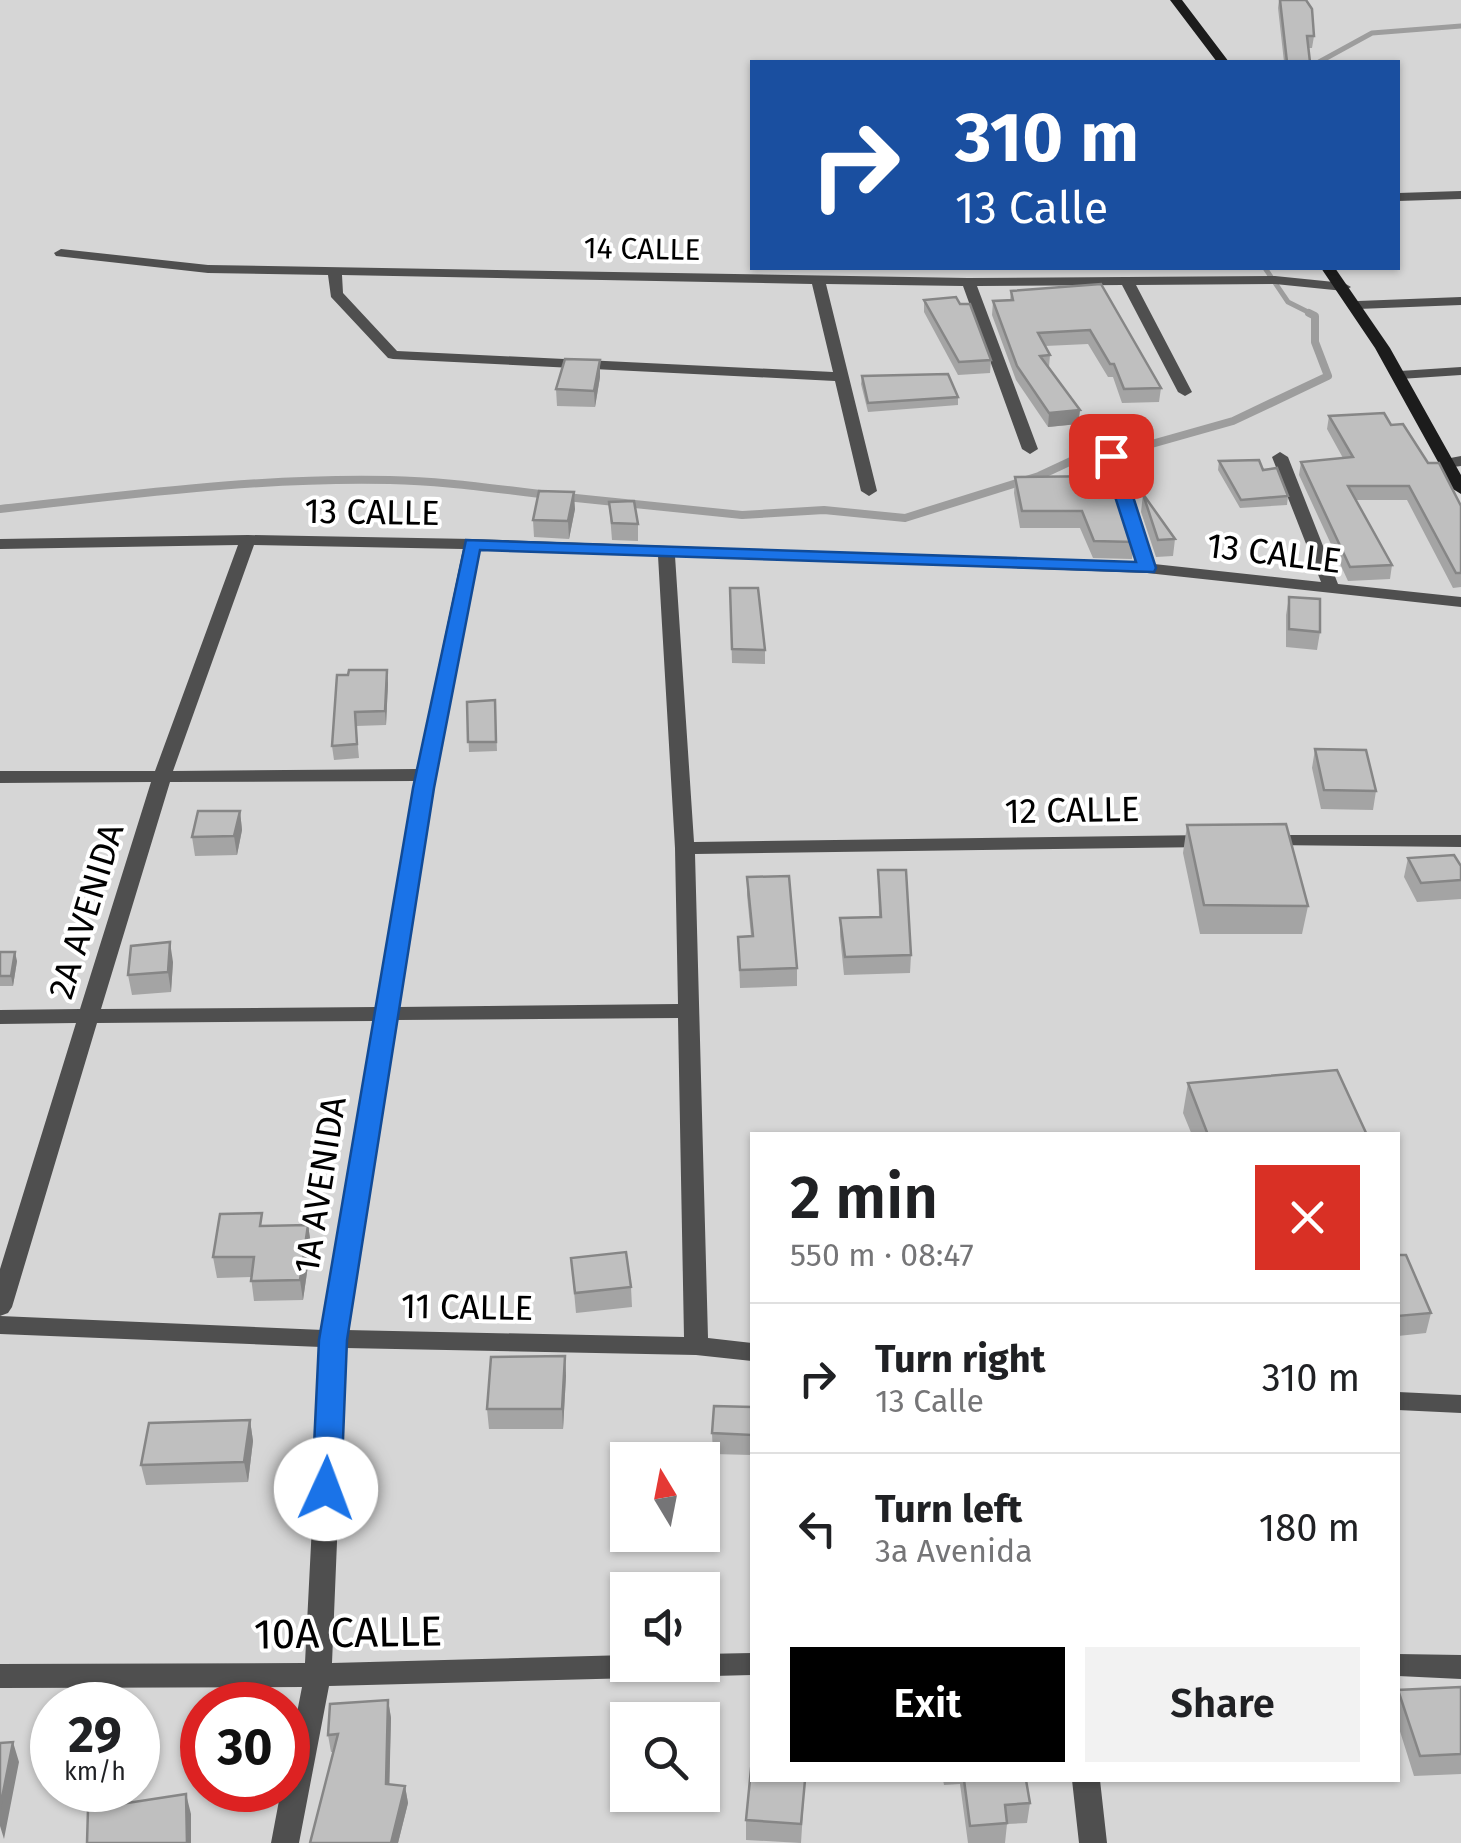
<!DOCTYPE html>
<html lang="en">
<head>
<meta charset="utf-8">
<style>
	body { margin:0; font-family:"Fira Sans",sans-serif; background:#f2f2f2; color:#202124; height:100vh; display:flex; flex-direction:column; font-size:38px; white-space:nowrap }
	* { box-sizing:border-box; margin:0 }
	p { font-size:32px; color:#757577 }
	.icon { flex:none; width:55px; height:55px; fill:none; stroke:currentColor; stroke-width:2; stroke-linecap:round; stroke-linejoin:round }
	.map { position:relative; flex:1; overflow:hidden }
	.panel { position:absolute; left:750px; top:1132px; width:650px; height:650px; display:flex; flex-direction:column; background:#fff; border-radius:0px; box-shadow:0 2px 8px #0004 }
	.panel>* { flex:none }
	.top-card { position:absolute; left:750px; top:60px; width:650px; height:210px; border-radius:0px; box-shadow:0 2px 8px #0004; background:#1a4fa0; color:#fff; overflow:hidden }
	.needle { width:65px; rotate:350deg }
	.tools { position:absolute; left:610px; top:1442px; display:grid; gap:20px }
	.tools a { display:grid; place-items:center; width:110px; height:110px; border-radius:0px; background:#fff; box-shadow:0 2px 8px #0004; font-size:50px }
	.speed { position:absolute; left:30px; top:1682px; display:flex; gap:20px; font-size:50px; font-weight:700; text-align:center }
	.speed>* { display:grid; place-content:center; width:130px; height:130px; border-radius:50%; background:#fff; box-shadow:0 2px 8px #0004; line-height:1 }
	.speed small { font-size:25px; font-weight:400 }
	.speed .limit { border:15px solid #d22; background:#fff; color:#111 }
	.pin { position:absolute; display:grid; place-items:center; width:85px; height:85px; color:#fff; margin:-42px; border-radius:20px; box-shadow:0 5px 15px #0006 }
	.me { position:absolute; width:110px; margin:-55px; rotate:2deg; stroke-linejoin:round; filter:drop-shadow(0 0 8px #0008) }
	.turn { display:flex; align-items:center; gap:35px; height:210px; padding:0 40px; font-size:45px }
	.turn .icon { width:130px; height:130px; stroke-width:2.5 }
	.turn b { display:block; font-size:70px; line-height:85px }
	.round { display:grid; place-items:center; flex:none; width:105px; height:105px; border-radius:0px; background:#f2f2f2 }
	.headline { display:flex; align-items:center; justify-content:space-between; height:170px; padding:0 40px }
	h1 { font-size:60px; font-weight:600; line-height:75px }
	.primary-button { display:flex; gap:20px; margin-top:auto; padding:20px 40px }
	.primary-button a { flex:1; height:115px; border-radius:0px; background:#000; color:#fff; font-size:40px; font-weight:600; line-height:115px; text-align:center }
	.primary-button a+a { background:#f2f2f2; color:#202124 }
	ul { padding:0; list-style:none }
	li { display:flex; align-items:center; gap:30px; height:150px; padding:0 40px; border-top:2px solid #e0e0e0 }
	li div { flex:1 }
	li b { display:block; font-size:38px }
	li em { font-style:normal }
	.map>svg:first-child { display:block }
	.green { fill:#d6d6d6; fill-rule:evenodd }
	.lines { fill:none; stroke-linecap:round; stroke-linejoin:round }
	.stream-far1 { stroke:#9d9d9d; stroke-width:5 }
	.stream { stroke:#9d9d9d; stroke-width:8 }
	.street { fill:#4f4f4f; fill-rule:evenodd }
	.secondary { fill:#1c1c1c; fill-rule:evenodd }
	.wall { fill:#a4a4a4 }
	.shaded-wall { fill:#868686 }
	.building { fill:#bfbfbf; stroke:#868686; stroke-width:2.5 }
	.route { fill:#1a73e8; stroke:#114b97; stroke-width:2.5 }
	.labels { text-anchor:middle; dominant-baseline:central; stroke-width:8; stroke-linejoin:round; paint-order:stroke }
	.far-street-label { font-size:30px; fill:#000; stroke:#fff }
	.street-label { font-size:35px; fill:#000; stroke:#fff }
	.near-street-label { font-size:42px; fill:#000; stroke:#fff }
</style>
</head>
<body>
<div class="map">
<svg width="1461" height="1843" viewBox="0 0 1461 1843">
	<rect width="100%" height="100%" fill="#fff"/>
	<!-- green -->
	<path class="green" d="M0 0H1461V1843H0ZM752 62H1398V268H752ZM752 1135H1398V1780H752ZM628 1460H702V1535H628ZM628 1590H702V1665H628ZM52 1705H138V1790H52ZM202 1705H288V1790H202ZM628 1720H702V1795H628Z"/>
	<g class="lines">
		<!-- stream-far1 -->
		<path class="stream-far1" d="M1319 62 1372 33 1461 26
			M1265 268 1288 302 1314 315"/>
		<!-- stream -->
		<path class="stream" d="M566 497 742 515 824 510 905 518 1039 476 1097 449 1148 445 1233 421 1328 376 1315 342V316L1309 313
			M0 509C129 495 259 477 390 480 444 481 496 489 550 495"/>
		<!-- street -->
		<path class="street" d="M1461 191V199L1398 201V193Z
			M61 249 208 265 968 278 1275 276 1344 283 1351 287 1344 291 1275 284 1136 285 1192 392 1185 396 1178 392 1122 285 977 286 1038 449 1030 454 1022 449 963 286 826 284 877 491 869 496 861 491 835 381 393 359 388 358 331 297 328 275 208 273 56 256 54 253ZM342 275 812 284 833 372 397 351 343 293Z
			M1461 297V305L1358 309 1351 305 1358 301Z
			M1461 367V375L1400 379 1393 375 1400 371Z
			M1111 451 1119 456 1154 564 1321 582 1272 457 1280 452 1288 457 1338 584 1461 597V607L1147 573 675 556 694 842 1208 835 1218 841 1208 847 695 854 708 1338 752 1343V1361L696 1355 345 1348 332 1663 628 1655V1665H702V1654L752 1653V1675L329 1686 299 1843H271L281 1790H288V1759L302 1687 0 1688V1664L305 1663 321 1347 0 1334V1316L323 1330 374 1021 97 1023 12 1307 8 1313 0 1316V1269L76 1023 0 1024V1010L80 1009 151 782 0 783V771H155L238 545 0 549V539L248 535 472 539 1137 563 1103 456ZM254 545 463 549 417 769 173 771ZM479 549 658 556 675 848 678 1004 398 1007 432 787ZM415 781 377 1007 101 1009 170 782ZM678 1018 684 1337 346 1330 395 1020Z
			M1461 456V466L1446 468 1438 463 1440 460Z
			M1267 835H1461V847L1260 845 1257 841 1260 837Z
			M1398 1392 1461 1395V1413L1398 1410Z
			M1398 1654 1461 1655V1679L1398 1676Z
			M1072 1780H1100L1107 1843H1079Z"/>
		<!-- secondary -->
		<path class="secondary" d="M1170 0H1182L1229 62H1217Z
			M1321 268H1335L1390 348 1461 475V494L1453 489 1375 348Z"/>
	</g>
	<!-- wall -->
	<path class="wall" d="M1279 0H1306L1314 36 1312 48H1308L1310 62H1284L1278 8Z
		M1101 284 1161 388 1159 402 1122 403 1113 377H1108L1088 344 1045 346 1050 355 1049 367 1080 410 1078 424 1048 427 1016 380 992 315 993 301H1010L1011 291Z
		M924 300 991 360 990 373 958 375 924 312Z
		M862 376 958 397V405L868 412 861 384Z
		M600 377 595 407 557 406 556 389Z
		M1329 416 1391 425 1428 463 1461 506V587L1453 588 1407 500H1356L1392 565 1390 579 1348 581 1299 475 1301 462 1343 458 1327 429Z
		M1219 461 1288 496 1287 505 1240 508 1218 470Z
		M1112 476 1134 542 1132 559 1093 558 1080 528H1020L1014 493 1015 477Z
		M1143 494 1175 539 1173 556 1156 557 1141 512Z
		M609 502 638 524V541L612 540Z
		M575 509 569 539 534 537 533 520Z
		M730 588 765 650V664L732 663Z
		M1289 597 1320 632 1317 650 1286 647V615Z
		M337 675 388 683 386 725 356 726 359 758 334 760 332 746Z
		M495 700 497 751 469 752 467 702Z
		M1315 749 1376 791 1373 810 1321 809 1312 768Z
		M240 811 242 830 237 855 195 856 192 837Z
		M1187 825 1308 906 1302 934H1200L1183 853Z
		M1408 858 1461 866V899L1417 902 1404 877Z
		M878 870 911 955 910 973 844 975 840 936V918L879 917Z
		M747 877 797 968V986L740 988 738 937 751 936 747 895Z
		M0 952 17 961 13 986H0Z
		M173 962 171 992 132 995 128 975Z
		M1188 1083 1367 1135H1192L1183 1113Z
		M308 1225 311 1245 303 1300 254 1301 251 1277 217 1278 213 1257 264 1226Z
		M1398 1255 1431 1313 1426 1333 1398 1336Z
		M571 1258 631 1287 632 1307 576 1313Z
		M565 1356 566 1376 563 1429H489L487 1409Z
		M752 1407V1455L713 1454 712 1433Z
		M250 1420 253 1441 248 1482 146 1485 141 1465Z
		M1461 1687V1774L1414 1776 1398 1725V1690Z
		M388 1700 391 1718 389 1784 405 1786 408 1803 398 1843H310L334 1752H331L328 1735Z
		M805 1780 801 1843 746 1840V1820Z
		M943 1780H1029H1026L1030 1803 1027 1823 1007 1824 1005 1843H968L960 1784 944 1785Z"/>
	<!-- shaded-wall -->
	<path class="shaded-wall" d="M600 360V377L595 407 594 391Z
		M1080 410 1078 424 1048 427 1049 413Z
		M574 492 575 509 569 539 568 521Z
		M387 670 388 683 386 725 385 711Z
		M240 811 242 830 237 855 234 836Z
		M170 942 173 962 171 992 168 972Z
		M15 952 17 961 13 986 11 976Z
		M308 1225 311 1245 303 1300 300 1280Z
		M565 1356 566 1376 563 1429 562 1409Z
		M250 1420 253 1441 248 1482 244 1462Z
		M388 1700 391 1718 389 1801 386 1784Z
		M13 1742 19 1762 4 1839 0 1826V1808Z
		M405 1786 408 1803 398 1843H391Z
		M186 1794 191 1814V1843H187Z"/>
	<!-- building -->
	<path class="building" d="M1280 0H1306L1312 9 1314 36H1307L1310 62H1287Z
		M1101 284 1161 388 1124 389 1114 364H1110L1090 330 1038 333 1050 355 1040 356 1080 410 1049 413 1017 366 993 301 1013 300 1011 291Z
		M956 297 960 304H970L991 360 959 362 924 300Z
		M565 359 600 360 594 391 556 389Z
		M948 374 958 397 868 403 862 376Z
		M1384 413 1391 425 1403 424 1428 463H1439L1461 506V573H1456L1409 486H1348L1392 565 1350 567 1301 462 1353 457 1329 416Z
		M1259 460 1263 470 1277 468 1288 496 1241 500 1219 461Z
		M1112 476 1134 542 1094 541 1082 511H1022L1015 477Z
		M539 491 574 492 568 521 533 520Z
		M1143 494 1175 539 1158 540Z
		M634 501 638 524 612 523 609 502Z
		M730 588H758L765 650 732 649Z
		M1289 597 1320 599V632L1289 629Z
		M349 670H387L385 711 355 712 357 744 332 746 337 675H348Z
		M495 700 496 742H468L467 702Z
		M1315 749 1366 750 1376 791 1324 790Z
		M198 811H240L234 836 192 837Z
		M1286 824 1308 906 1204 905 1187 825Z
		M1454 855 1461 866V880L1421 883 1408 858Z
		M878 870H906L911 955 845 957 840 918 881 917Z
		M789 876 797 968 740 970 738 937 753 936 747 877Z
		M170 942 168 972 128 975 131 946Z
		M0 952H15L11 976H0Z
		M1337 1070 1367 1135H1208L1188 1083Z
		M262 1213 260 1226 308 1225 300 1280 251 1281 254 1257H213L220 1214Z
		M626 1252 631 1287 575 1293 571 1258Z
		M1398 1255H1406L1431 1313 1398 1316Z
		M565 1356 562 1409H487L491 1357Z
		M714 1406 752 1407V1435L712 1433Z
		M250 1420 244 1462 141 1465 149 1423Z
		M1461 1687V1754L1420 1756 1398 1690Z
		M388 1700 386 1784 405 1786 391 1843H310L338 1734 328 1735 330 1704Z
		M13 1742 0 1808V1743Z
		M751 1769 752 1770V1780H805L801 1824 746 1820Z
		M964 1780H1026L1030 1803 1005 1805 1007 1823 970 1826Z
		M186 1794 187 1843H87L88 1809Z"/>
	<!-- route -->
	<path class="route" d="M1111 451 1120 456 1156 568 1154 572 480 550 434 788 347 1340 341 1489 336 1497H316L312 1489 319 1340 413 788 466 540 1136 562 1102 456Z"/>
	<g class="labels">
		<!-- far-street labels -->
		<g class="far-street-label">
			<text transform="translate(642 249) rotate(1)">14 CALLE</text>
		</g>
		<!-- street labels -->
		<g class="street-label">
			<text transform="translate(372 512) rotate(1)">13 CALLE</text>
			<text transform="translate(1274 553) rotate(7)">13 CALLE</text>
			<text transform="translate(1072 810) rotate(-1)">12 CALLE</text>
			<text transform="translate(86 911) rotate(-73)">2A AVENIDA</text>
			<text transform="translate(320 1185) rotate(-81)">1A AVENIDA</text>
			<text transform="translate(467 1307) rotate(1)">11 CALLE</text>
		</g>
		<!-- near-street labels -->
		<g class="near-street-label">
			<text transform="translate(348 1633) rotate(-1)">10A CALLE</text>
		</g>
	</g>
</svg>
<div class="tools">
<a><svg class="needle" viewBox="-14 -14 28 28"><path d="M0-13l5 13h-10z" fill="#e53935"/><path d="M0 13l5-13h-10z" fill="#757577"/></svg></a>
<a><svg class="icon" aria-label="sound" viewBox="0 0 24 24"><path d="M4 9h4l5-4v14l-5-4H4zM17 9q2 3 0 6"/></svg></a>
<a><svg class="icon" aria-label="search" viewBox="0 0 24 24"><circle cx="10" cy="10" r="6"/><path d="M15 15l6 6"/></svg></a>
</div>
<div class="speed"><div>29<small>km/h</small></div><div class="limit">30</div></div>
<div class="pin" style="left:1111px;top:456px;background:#d93025"><svg class="icon" aria-label="arrive" viewBox="0 0 24 24"><path d="M6 21V4h12l-3 4 3 4H6"/></svg></div>
<svg class="me" style="left:326px;top:1489px" viewBox="-20 -20 40 40"><circle r="19" fill="#fff"/><path d="M0-13L10 11 0 6-10 11z" fill="#1a73e8"/></svg>
<div class="top-card">
<div class="turn"><svg class="icon" aria-label="right" viewBox="0 0 24 24"><path d="M7 20v-9h11M14 6l5 5-5 5"/></svg><div><b>310 m</b>13 Calle</div></div>
</div>
<section class="panel">
<div class="headline"><div><h1>2 min</h1><p>550 m · 08:47</p></div><a class="round" style="background:#d93025;color:#fff"><svg class="icon" aria-label="close" viewBox="0 0 24 24"><path d="M6 6l12 12M18 6L6 18"/></svg></a></div>
<ul>
<li><svg class="icon" aria-label="right" viewBox="0 0 24 24"><path d="M7 20v-9h11M14 6l5 5-5 5"/></svg><div><b>Turn right</b><p>13 Calle</p></div><em>310 m</em></li>
<li><svg class="icon" aria-label="left" viewBox="0 0 24 24"><path d="M17 20v-9H6M10 6l-5 5 5 5"/></svg><div><b>Turn left</b><p>3a Avenida</p></div><em>180 m</em></li>
</ul>
<div class="primary-button"><a>Exit</a><a>Share</a></div>
</section>
</div>
</body>
</html>
